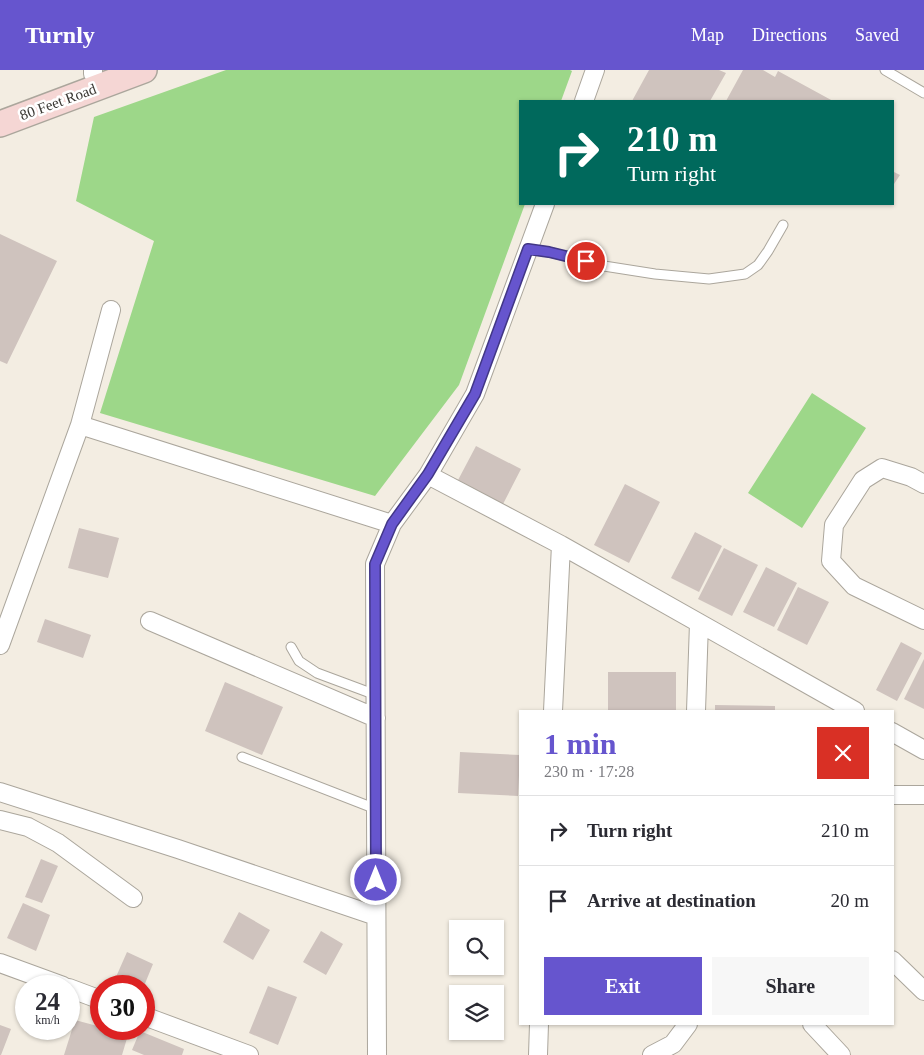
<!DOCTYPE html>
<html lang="en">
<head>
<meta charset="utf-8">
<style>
	body { margin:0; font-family:Georgia,serif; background:#f7f7f7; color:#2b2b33; height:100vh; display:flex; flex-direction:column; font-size:19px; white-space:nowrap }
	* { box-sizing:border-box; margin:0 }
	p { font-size:16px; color:#7c7c81 }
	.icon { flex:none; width:28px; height:28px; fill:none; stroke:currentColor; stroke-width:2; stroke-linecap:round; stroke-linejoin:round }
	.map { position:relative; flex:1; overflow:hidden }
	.side { position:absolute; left:519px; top:640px; width:375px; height:315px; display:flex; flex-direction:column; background:#fff; border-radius:0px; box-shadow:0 1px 4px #0004 }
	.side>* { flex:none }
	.banner { position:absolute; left:519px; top:30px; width:375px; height:105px; border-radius:0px; box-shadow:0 1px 4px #0004; background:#00695c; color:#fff; overflow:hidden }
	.buttons { position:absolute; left:449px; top:850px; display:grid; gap:10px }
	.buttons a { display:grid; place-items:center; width:55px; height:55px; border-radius:0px; background:#fff; box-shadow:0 1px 4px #0004; font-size:25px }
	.speed { position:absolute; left:15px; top:905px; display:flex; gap:10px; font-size:25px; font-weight:700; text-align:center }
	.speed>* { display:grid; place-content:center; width:65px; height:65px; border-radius:50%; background:#fff; box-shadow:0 1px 4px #0004; line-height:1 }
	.speed small { font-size:12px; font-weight:400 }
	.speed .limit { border:8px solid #d22; background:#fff; color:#111 }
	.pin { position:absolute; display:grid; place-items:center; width:42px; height:42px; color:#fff; margin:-21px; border:2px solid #fff; border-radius:50%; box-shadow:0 1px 5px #0007 }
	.me { position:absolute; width:55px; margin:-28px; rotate:0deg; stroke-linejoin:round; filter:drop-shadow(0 0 4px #0008) }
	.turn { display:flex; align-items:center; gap:18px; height:105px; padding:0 25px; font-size:22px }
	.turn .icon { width:65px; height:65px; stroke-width:2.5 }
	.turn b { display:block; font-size:35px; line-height:42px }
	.round { display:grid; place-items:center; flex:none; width:52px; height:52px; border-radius:0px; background:#f7f7f7 }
	.headline { display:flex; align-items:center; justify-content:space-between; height:85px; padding:0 25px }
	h1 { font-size:30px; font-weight:700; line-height:38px; color:#6655ce }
	.button { display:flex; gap:10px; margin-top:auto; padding:10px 25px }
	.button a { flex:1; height:58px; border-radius:0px; background:#6655ce; color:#fff; font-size:20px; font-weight:700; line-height:58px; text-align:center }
	.button a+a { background:#f7f7f7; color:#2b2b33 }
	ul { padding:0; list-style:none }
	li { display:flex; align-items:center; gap:15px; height:70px; padding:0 25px; border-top:1px solid #e1e1e2 }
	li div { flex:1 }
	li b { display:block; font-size:19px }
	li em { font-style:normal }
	header { display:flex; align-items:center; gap:30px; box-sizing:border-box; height:70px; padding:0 25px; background:#6655ce; color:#fff }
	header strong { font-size:24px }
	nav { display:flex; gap:28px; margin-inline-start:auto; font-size:18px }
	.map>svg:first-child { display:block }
	.green { fill:#9dd789 }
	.building { fill:#cfc3be }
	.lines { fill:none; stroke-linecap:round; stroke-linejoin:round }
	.lane-casing { stroke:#aba69c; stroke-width:11 }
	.street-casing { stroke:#aba69c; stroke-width:20 }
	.secondary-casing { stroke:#aba69c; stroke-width:28 }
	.lane { stroke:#fff; stroke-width:9 }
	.street { stroke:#fff; stroke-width:18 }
	.secondary { stroke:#f5d6d4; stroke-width:25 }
	.route-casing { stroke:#423786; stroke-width:12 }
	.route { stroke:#6655ce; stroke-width:9 }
	.labels { text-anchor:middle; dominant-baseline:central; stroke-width:5; stroke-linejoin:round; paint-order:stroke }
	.street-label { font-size:15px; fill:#3a3833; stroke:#fff }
</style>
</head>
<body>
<header>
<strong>Turnly</strong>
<nav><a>Map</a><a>Directions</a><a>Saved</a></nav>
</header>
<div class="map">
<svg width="924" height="985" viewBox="0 0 924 985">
	<rect width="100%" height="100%" fill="#f3ede2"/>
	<!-- green -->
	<path class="green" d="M226 0H570L572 1 561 31H520V134H525L459 315 375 426 100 343 154 171 76 131 94 47Z
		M812 323 866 358 802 458 748 423Z"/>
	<!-- building -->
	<path class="building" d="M649 0H719L726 3 710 31H632Z
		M743 0H763L775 7 778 1 833 31H726Z
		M892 101 900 105 892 117Z
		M0 164 57 191 7 294 0 291Z
		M476 376 521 399 502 436 457 412Z
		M625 414 660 432 629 493 594 475Z
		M79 458 119 468 108 508 68 498Z
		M695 462 722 476 699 522 671 508Z
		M724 478 758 495 732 546 698 529Z
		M766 497 797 513 774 557 743 542Z
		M798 517 829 532 807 575 777 560Z
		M45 549 91 565 83 588 37 572Z
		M901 572 922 583 897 631 876 620Z
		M924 589V639L904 629Z
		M608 602H676V641H608Z
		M225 612 283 637 262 685 205 661Z
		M715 635 775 636V641H715Z
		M460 682 520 685 518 726 458 723Z
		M41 789 58 796 42 833 25 827Z
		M23 833 50 845 36 881 7 868Z
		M239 842 270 860 253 890 223 872Z
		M321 861 343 874 326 905 303 892Z
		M127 882 153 894 144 916H112Z
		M268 916 297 927 278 975 249 963Z
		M75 950 101 957V959H107L128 965 122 985H64Z
		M0 955 11 959 1 985H0Z
		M140 961 184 979 182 985H144L132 980Z"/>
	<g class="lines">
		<!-- lane casing -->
		<g class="lane-casing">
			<path id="lane" d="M885 0 924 23
				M528 179 549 182 604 196 655 204 709 209 745 204 758 195 768 181 783 155
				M291 577 299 591 317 603 376 625
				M242 687 376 739"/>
		</g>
		<!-- street casing -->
		<g class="street-casing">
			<path id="street" d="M93 4V0
				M584 31 595 0
				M80 355 111 240
				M428 405 561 475 855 641
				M924 414 911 407 882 398 863 410 834 455 831 491 854 516 924 550
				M150 551 376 648
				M0 575 80 355 392 454
				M553 641 561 475
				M696 641 699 553
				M892 662 924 680
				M0 722 178 779 376 846
				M892 725H924
				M0 750 28 757 58 773 133 828
				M892 890 924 921
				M0 893 63 916
				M69 918 101 930
				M144 946 249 985
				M812 954 841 985
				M377 985 375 494 392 454 428 405 475 324 545 134
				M538 985 539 954
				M652 985 673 974 688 954"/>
		</g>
		<!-- secondary casing -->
		<g class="secondary-casing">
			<path id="secondary" d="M0 54 144 0"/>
		</g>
		<!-- lane -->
		<use href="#lane" class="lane"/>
		<!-- street -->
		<use href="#street" class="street"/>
		<!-- secondary -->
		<use href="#secondary" class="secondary"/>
	</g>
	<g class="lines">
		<!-- route casing -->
		<g class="route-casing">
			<path id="route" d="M376 810 375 494 392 454 428 404 475 324 528 179 549 182 586 191"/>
		</g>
		<!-- route -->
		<use href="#route" class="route"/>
	</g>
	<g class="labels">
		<!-- street labels -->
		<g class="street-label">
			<text transform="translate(58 32) rotate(-20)">80 Feet Road</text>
		</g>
	</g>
</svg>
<div class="buttons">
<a><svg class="icon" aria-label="search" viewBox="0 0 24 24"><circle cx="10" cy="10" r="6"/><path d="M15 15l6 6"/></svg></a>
<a><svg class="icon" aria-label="layers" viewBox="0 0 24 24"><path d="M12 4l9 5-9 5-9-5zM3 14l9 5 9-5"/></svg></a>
</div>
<div class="speed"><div>24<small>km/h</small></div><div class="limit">30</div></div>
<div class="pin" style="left:586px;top:191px;background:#d93025"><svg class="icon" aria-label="arrive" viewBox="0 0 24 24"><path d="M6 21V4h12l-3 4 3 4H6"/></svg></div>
<svg class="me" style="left:376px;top:810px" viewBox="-20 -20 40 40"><circle r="17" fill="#6655ce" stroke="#fff" stroke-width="3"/><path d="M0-11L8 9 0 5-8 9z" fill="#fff"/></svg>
<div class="banner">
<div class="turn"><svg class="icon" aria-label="right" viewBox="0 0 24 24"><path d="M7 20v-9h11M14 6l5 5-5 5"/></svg><div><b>210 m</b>Turn right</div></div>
</div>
<section class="side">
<div class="headline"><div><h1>1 min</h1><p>230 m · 17:28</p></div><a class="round" style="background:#d93025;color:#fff"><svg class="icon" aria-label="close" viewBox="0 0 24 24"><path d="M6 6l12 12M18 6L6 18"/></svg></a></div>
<ul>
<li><svg class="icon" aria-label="right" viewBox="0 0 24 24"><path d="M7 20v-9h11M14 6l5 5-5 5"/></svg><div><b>Turn right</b></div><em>210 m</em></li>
<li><svg class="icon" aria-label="arrive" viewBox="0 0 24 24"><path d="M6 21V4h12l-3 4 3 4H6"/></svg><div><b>Arrive at destination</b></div><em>20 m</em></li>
</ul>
<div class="button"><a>Exit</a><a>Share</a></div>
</section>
</div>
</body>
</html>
